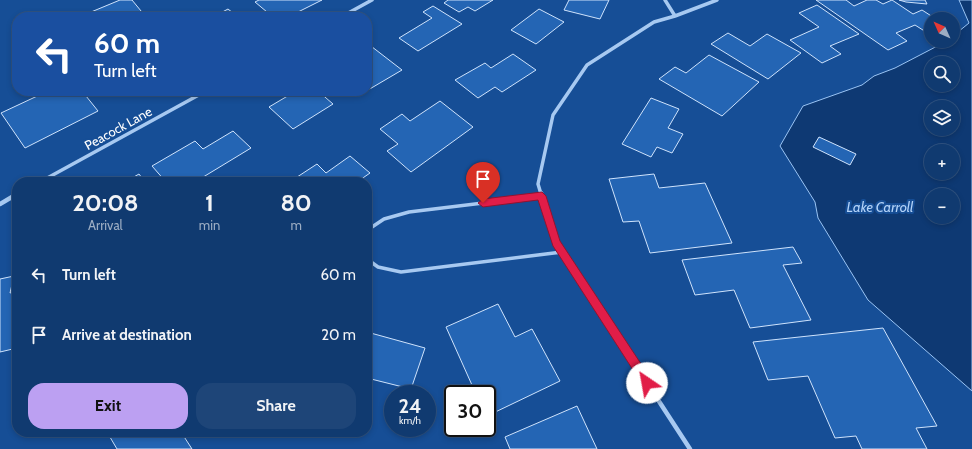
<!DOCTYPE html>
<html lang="en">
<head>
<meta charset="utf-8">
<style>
	body { margin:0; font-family:Cabin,sans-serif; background:#1e4578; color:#f1f3f6; height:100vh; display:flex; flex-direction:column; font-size:15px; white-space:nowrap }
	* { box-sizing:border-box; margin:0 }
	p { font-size:13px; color:#9cadc3 }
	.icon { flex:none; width:22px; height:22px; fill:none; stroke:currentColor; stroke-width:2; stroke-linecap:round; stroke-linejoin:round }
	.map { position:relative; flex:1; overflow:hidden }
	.panel { position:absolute; left:12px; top:177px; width:360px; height:260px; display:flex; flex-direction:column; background:#103a70; border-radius:16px; box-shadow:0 2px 6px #0003,0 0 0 1px #305483 }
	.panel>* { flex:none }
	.top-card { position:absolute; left:12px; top:12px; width:360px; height:84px; border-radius:16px; box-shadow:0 2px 6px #0003,0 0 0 1px #305483; background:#1a4fa0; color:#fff; overflow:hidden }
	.needle { width:26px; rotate:315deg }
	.buttons { position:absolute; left:924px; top:12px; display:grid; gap:8px }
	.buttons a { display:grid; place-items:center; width:36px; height:36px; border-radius:50%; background:#103a70; box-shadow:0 2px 6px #0003,0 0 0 1px #305483; font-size:20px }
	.speed { position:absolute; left:384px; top:385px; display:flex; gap:8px; font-size:20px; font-weight:700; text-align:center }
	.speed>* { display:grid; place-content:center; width:52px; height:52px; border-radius:50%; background:#103a70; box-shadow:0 2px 6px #0003,0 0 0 1px #305483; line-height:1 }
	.speed small { font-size:10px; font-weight:400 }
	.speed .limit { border:2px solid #111; border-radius:6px; background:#fff; color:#111 }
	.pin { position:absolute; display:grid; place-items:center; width:34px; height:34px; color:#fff; margin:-41px -17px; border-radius:50% 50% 50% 0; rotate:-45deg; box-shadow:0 0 4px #0007 }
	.pin .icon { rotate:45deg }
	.me { position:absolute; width:44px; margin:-22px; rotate:327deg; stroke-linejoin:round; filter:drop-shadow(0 0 3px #0008) }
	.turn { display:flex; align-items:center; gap:14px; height:84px; padding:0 16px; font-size:18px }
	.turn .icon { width:52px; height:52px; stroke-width:2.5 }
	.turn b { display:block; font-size:28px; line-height:34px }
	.eta { display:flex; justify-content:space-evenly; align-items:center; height:68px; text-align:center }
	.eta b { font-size:24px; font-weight:800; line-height:28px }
	.button { display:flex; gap:8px; margin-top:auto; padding:8px 16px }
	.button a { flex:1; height:46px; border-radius:16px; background:#bca0f2; color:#111; font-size:16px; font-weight:800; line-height:46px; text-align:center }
	.button a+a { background:#1e4578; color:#f1f3f6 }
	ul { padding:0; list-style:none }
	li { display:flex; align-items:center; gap:12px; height:60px; padding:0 16px }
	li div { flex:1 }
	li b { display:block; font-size:15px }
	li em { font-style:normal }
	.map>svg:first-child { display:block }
	.water { fill:#0e3973; stroke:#9ac4f4; fill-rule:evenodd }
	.building { fill:#2465b4; stroke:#cfe3fc }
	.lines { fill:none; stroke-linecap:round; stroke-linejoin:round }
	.lane { stroke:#a7c9f1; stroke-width:3.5 }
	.street-far1 { stroke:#a7c9f1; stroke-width:3.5 }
	.street { stroke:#a7c9f1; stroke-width:4.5 }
	.route { fill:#e11d48; stroke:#92132f }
	.labels { text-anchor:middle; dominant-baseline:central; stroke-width:4; stroke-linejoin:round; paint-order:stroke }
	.street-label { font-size:13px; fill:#fff; stroke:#164e96 }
	.water-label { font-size:14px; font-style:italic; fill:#b4d3f8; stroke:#164e96 }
</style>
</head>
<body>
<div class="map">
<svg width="972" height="449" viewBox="0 0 972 449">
	<rect width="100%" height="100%" fill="#164e96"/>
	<!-- water -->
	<path class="water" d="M959 0H972V391L868 300 818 218 815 202 780 146 803 106 862 85 874 76 895 68 947 41H953V36L969 23ZM931 63H953V85H931ZM931 107H953V129H931ZM931 151H953V173H931ZM931 195H953V217H931Z"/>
	<!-- building -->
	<path class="building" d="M120 0H132L146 17H79Z
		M259 0H322L288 17H273L255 2Z
		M448 0H493L475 11 468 7 459 12 444 3Z
		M569 0H609L600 19 564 10Z
		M816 0H846L854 6 867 0H876L883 4 892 0 913 14 922 10 936 19H931V30L926 32 915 25 896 33 907 41 888 50Z
		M899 0H925L927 4 906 2Z
		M817 5 859 34 830 46 841 54 822 63 790 40 819 27 799 13Z
		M433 6 462 24 418 51 399 38 432 18 423 12Z
		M228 9 238 17H213Z
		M539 9 564 22 536 44 511 30Z
		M728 33 750 46 767 34 801 53 768 79 711 44Z
		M367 43 402 70 368 90 367 89Z
		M513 54 536 70 502 92 495 87 478 98 455 80 485 63 491 68Z
		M709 55 759 82 722 116 659 79 675 67 686 73Z
		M48 91H82L98 111 25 148 1 113Z
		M296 91H318L333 104 293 129 269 107Z
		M651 98 679 109 668 128 683 134 672 153 657 147 651 157 622 144Z
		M440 101 473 127 411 172 387 151 398 144 380 129 402 114 410 121Z
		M233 131 251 148 195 182H166L152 166 195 141 203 149Z
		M819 137 856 154 850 165 813 147Z
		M350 156 370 173 357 182 291 181 317 164 326 173Z
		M139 174 145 182H125Z
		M654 174 659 188 705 183 732 243 650 253 639 221 623 222 609 179Z
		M793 247 802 263 783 265 811 320 750 328 734 290 695 295 682 260Z
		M14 276 10 293 17 291V348L0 352V279Z
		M498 304 515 337 532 329 560 381 487 416V394H476L446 327Z
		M883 328 937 426 916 428 927 449H862L856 436 835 438 808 376 768 380 753 342Z
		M367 332 425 348 411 389 367 378Z
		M577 406 597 449H510L505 437Z
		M107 432H181L192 449H117Z"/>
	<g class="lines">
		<!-- lane -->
		<path class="lane" d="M367 234 369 229 384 219 409 212 542 196
			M367 259 378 267 401 272 562 252"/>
		<!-- street-far1 -->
		<path class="street-far1" d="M675 16 717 0
			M341 17 372 0
			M40 182 206 91
			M541 194 538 184 553 115 587 65 654 22 675 16 665 0"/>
		<!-- street -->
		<path class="street" d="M541 193 556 243 690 449
			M0 204 17 194"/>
	</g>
	<!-- route -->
	<path class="route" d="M542 192 546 196 560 241 651 379 653 383 651 387 647 389 644 387 553 246 538 200 483 207 478 203 483 199Z"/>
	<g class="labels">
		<!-- street labels -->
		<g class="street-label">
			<text transform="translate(118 128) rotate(-29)">Peacock Lane</text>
		</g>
		<!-- water labels -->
		<g class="water-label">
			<text x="880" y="207">Lake Carroll</text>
		</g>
	</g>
</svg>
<div class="buttons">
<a><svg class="needle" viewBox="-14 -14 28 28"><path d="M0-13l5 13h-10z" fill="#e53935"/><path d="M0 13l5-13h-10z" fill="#9cadc3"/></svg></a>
<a><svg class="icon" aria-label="search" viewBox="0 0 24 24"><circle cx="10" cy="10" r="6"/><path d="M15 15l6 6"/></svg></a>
<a><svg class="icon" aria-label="layers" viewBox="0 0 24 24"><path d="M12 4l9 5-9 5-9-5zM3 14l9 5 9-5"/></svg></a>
<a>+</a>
<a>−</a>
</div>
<div class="speed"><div>24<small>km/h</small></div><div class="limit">30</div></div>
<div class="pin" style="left:483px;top:203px;background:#d93025"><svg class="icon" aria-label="arrive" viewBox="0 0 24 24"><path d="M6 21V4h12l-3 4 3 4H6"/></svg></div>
<svg class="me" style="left:647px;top:383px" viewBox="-20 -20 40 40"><circle r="19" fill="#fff"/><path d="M0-13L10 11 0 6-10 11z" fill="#e11d48"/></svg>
<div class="top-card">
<div class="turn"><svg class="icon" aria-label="left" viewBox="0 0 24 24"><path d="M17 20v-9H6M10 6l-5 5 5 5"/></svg><div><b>60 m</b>Turn left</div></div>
</div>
<section class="panel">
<div class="eta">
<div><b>20:08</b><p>Arrival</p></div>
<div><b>1</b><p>min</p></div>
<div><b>80</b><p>m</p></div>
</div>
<ul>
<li><svg class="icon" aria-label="left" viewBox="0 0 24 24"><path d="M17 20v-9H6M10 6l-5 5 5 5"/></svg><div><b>Turn left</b></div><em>60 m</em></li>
<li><svg class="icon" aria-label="arrive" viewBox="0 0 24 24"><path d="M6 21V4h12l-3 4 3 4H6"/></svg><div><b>Arrive at destination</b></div><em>20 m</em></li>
</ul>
<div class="button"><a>Exit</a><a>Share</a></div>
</section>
</div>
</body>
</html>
